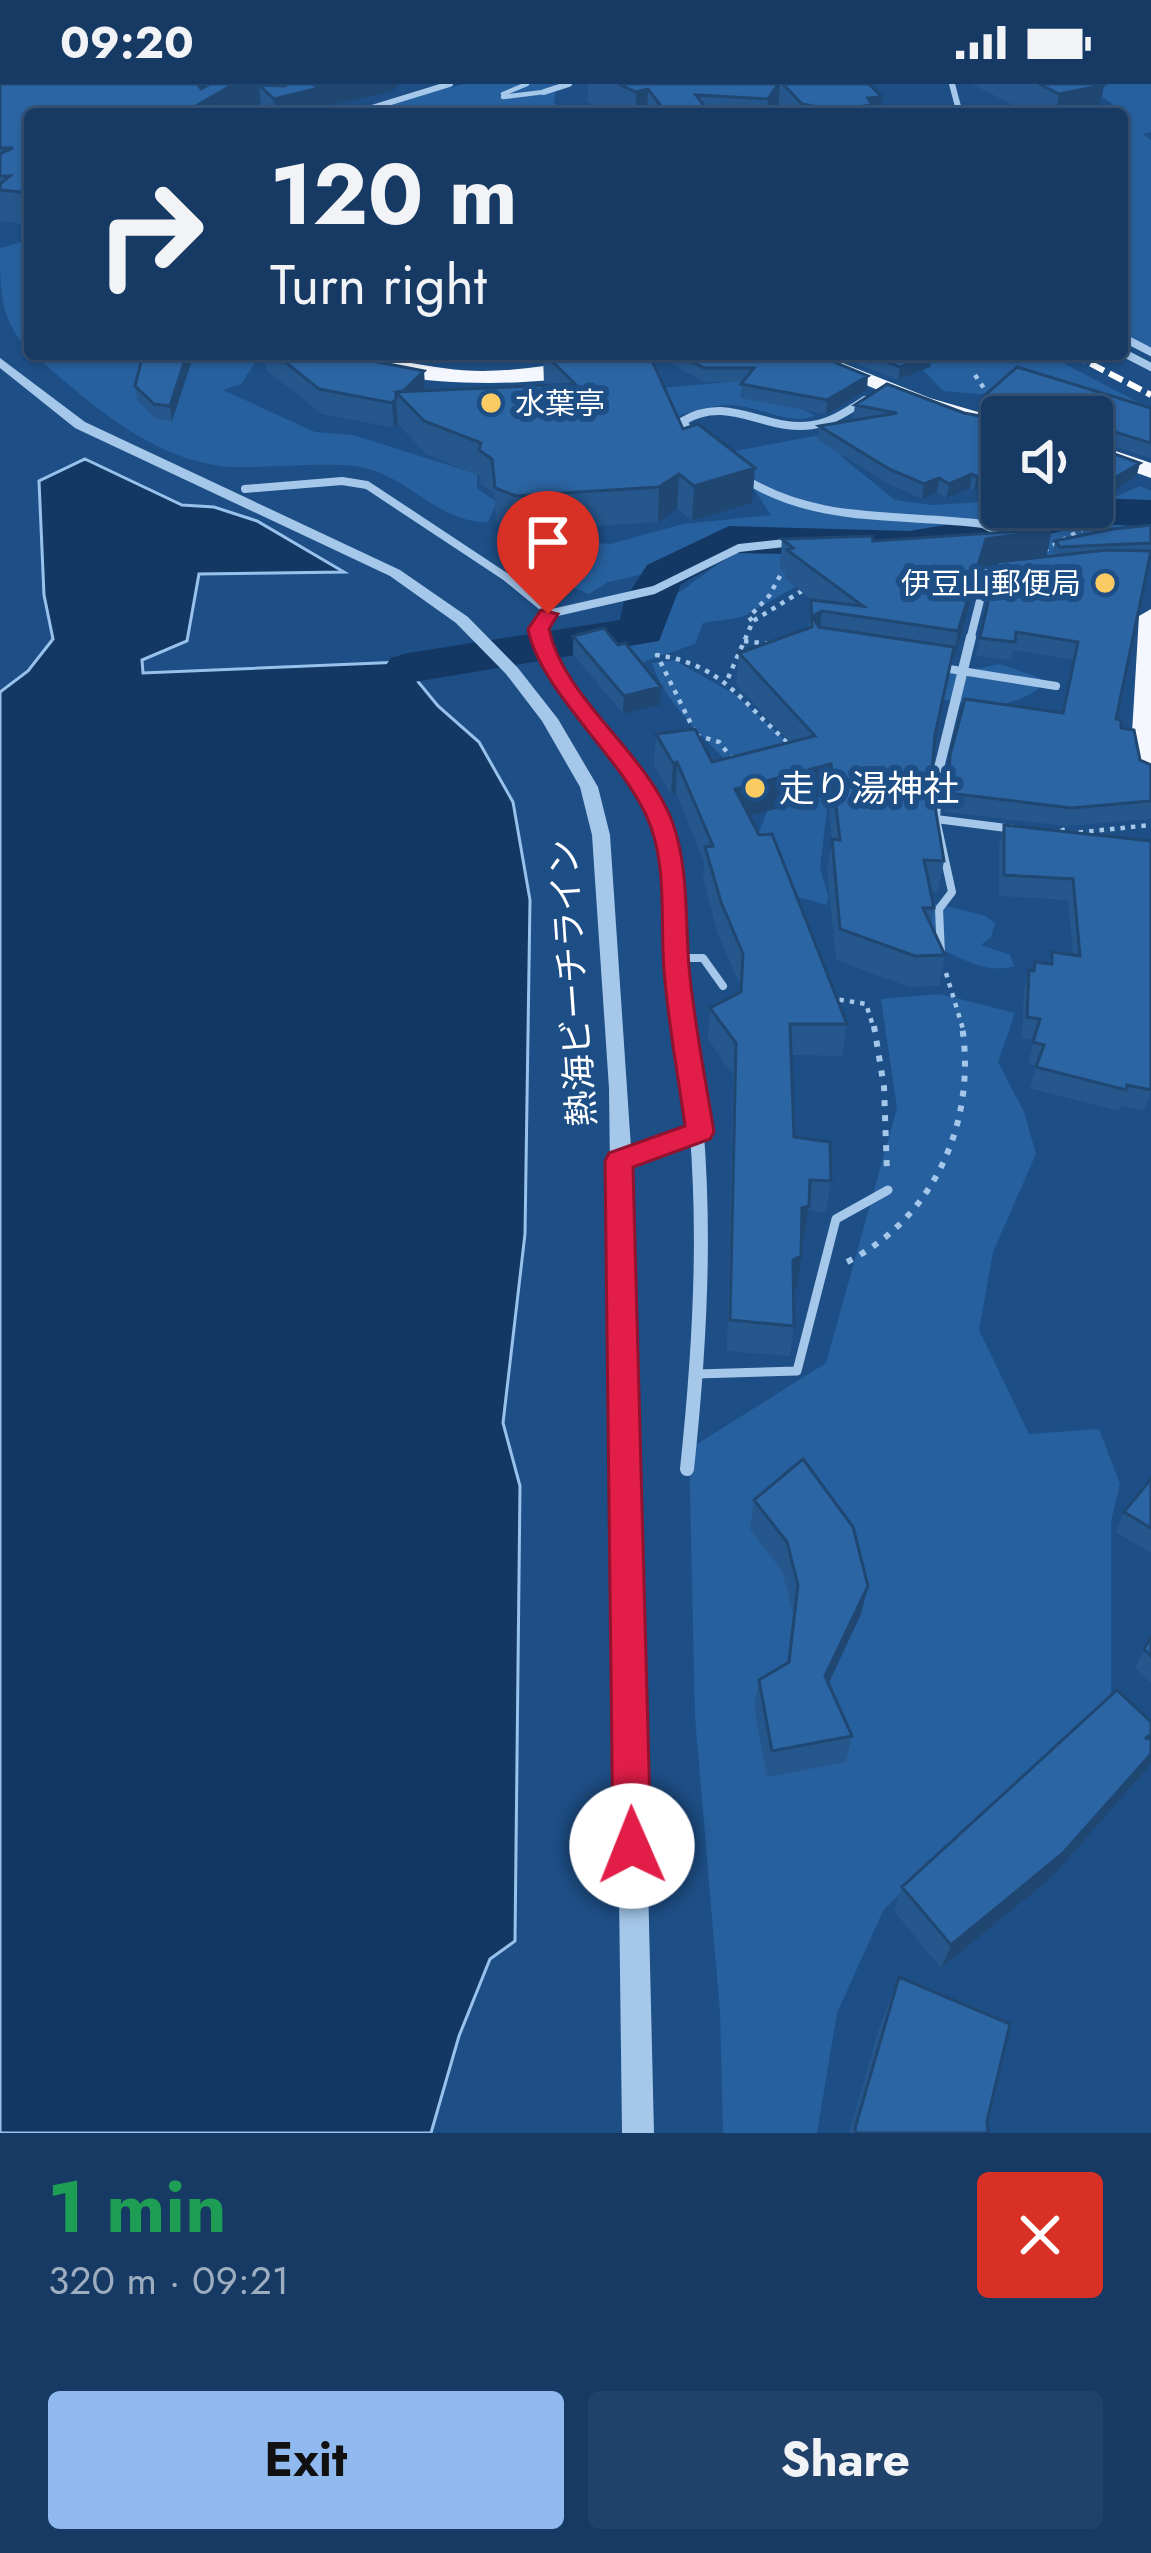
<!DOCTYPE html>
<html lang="en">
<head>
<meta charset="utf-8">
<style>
	body { margin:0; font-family:Jost,"Noto Sans JP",sans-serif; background:#1f416a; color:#f1f3f6; height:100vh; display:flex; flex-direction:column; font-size:45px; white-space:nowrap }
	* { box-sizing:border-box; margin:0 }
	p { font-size:39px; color:#9eadbf }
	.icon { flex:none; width:66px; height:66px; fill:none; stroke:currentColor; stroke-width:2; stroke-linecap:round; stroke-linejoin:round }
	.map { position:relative; height:2049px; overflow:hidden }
	.sheet { display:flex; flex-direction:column; background:#163a64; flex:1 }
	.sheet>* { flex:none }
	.hud { position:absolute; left:24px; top:24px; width:1104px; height:252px; border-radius:12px; box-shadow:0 3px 9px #0004,0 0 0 3px #355478; background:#163a64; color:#f1f3f6; overflow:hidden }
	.buttons { position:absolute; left:981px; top:312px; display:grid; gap:24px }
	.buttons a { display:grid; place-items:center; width:132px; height:132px; border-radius:12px; background:#163a64; box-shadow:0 3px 9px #0004,0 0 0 3px #355478; font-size:60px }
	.pin { position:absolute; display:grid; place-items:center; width:102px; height:102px; color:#fff; margin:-123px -51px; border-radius:50% 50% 50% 0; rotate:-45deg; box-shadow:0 0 12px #0007 }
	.pin .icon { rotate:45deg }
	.me { position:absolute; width:132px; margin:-66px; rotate:359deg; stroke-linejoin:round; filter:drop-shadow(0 0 9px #0008) }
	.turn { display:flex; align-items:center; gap:42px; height:252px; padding:0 48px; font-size:54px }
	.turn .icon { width:156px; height:156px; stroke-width:2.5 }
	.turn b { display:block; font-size:84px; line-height:102px }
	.round { display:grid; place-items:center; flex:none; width:126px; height:126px; border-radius:12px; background:#1f416a }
	.overview { display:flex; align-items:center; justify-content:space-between; height:204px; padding:0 48px }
	h1 { font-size:72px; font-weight:700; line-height:90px; color:#1e9e55 }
	.action { display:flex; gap:24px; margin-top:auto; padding:24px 48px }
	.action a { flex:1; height:138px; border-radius:12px; background:#90b9f0; color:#111; font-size:48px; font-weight:700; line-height:138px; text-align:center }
	.action a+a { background:#1f416a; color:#f1f3f6 }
	.status { display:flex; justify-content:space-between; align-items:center; height:84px; padding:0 60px; background:#163a64; direction:ltr }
	.status svg { height:33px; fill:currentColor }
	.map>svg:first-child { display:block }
	.green { fill:#27609e }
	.water { fill:#143864; stroke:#98c2ec; stroke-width:3 }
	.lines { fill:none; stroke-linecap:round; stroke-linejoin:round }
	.river { fill:#143864; fill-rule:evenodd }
	.path-far1 { stroke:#a5c7ea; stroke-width:4.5; stroke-dasharray:4.5 6; stroke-linecap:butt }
	.path { stroke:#a5c7ea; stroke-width:6; stroke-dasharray:6 9; stroke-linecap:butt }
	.service-far2 { stroke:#a5c7ea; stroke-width:4.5 }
	.service-far1 { stroke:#a5c7ea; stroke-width:8 }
	.service { stroke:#a5c7ea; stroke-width:9 }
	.minor-far3 { stroke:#a5c7ea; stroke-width:6 }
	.minor-far2 { stroke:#a5c7ea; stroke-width:8 }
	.minor-far1 { stroke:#a5c7ea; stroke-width:10 }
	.minor { stroke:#a5c7ea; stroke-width:14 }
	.tertiary { fill:#a5c7ea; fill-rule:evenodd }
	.trunk { fill:#f4f8fe; fill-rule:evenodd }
	.rail { stroke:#fff; stroke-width:6; stroke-dasharray:15 6; stroke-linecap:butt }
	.wall { fill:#26578c }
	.shaded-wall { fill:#1f4772 }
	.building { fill:#2c65a3; stroke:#1f4772; stroke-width:3 }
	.route { fill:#e11d48; stroke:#92132f; stroke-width:3 }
	.poi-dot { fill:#faca63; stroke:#1d4e85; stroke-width:4.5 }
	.labels { text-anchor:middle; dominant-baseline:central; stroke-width:12; stroke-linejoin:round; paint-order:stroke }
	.far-poi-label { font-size:30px; fill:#fff; stroke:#1d4e85; text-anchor:start }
	.poi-label { font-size:36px; fill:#fff; stroke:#1d4e85; text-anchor:start }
	.street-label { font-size:36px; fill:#fff; stroke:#1d4e85 }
</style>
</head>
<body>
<div class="status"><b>09:20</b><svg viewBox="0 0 49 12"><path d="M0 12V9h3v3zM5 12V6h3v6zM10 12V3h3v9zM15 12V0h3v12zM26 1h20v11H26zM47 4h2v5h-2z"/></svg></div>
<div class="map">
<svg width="1151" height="2049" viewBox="0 0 1151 2049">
	<rect width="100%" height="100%" fill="#1d4e85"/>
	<!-- green -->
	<path class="green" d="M465 0H556L554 20 582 30H368L413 12Z
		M1085 0H1151V48L1143 50 1151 56V265L1122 248V30H1116L1122 27Z
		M30 156V267C0 238 0 207 0 164Z
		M33 270H261L241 300 223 306 315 348 353 351 477 390V404L497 418 488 438C441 440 411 395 365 384 335 377 272 384 237 383 156 381 91 320 33 270Z
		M898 270H1046L1151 325 943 307 922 285Z
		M749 296 815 332C790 341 766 326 740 322 719 319 693 326 674 334L638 306Z
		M814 352 830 353 843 365 842 373 895 416 932 421 1002 417V423H1092L1140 402 1151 407V443L1125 439 1110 452 1080 456 1057 477 985 480 797 502 742 533 703 539 695 560 643 578 622 558 630 533 681 507 758 451 689 480 608 498 589 510 525 485 516 456 556 451 568 457 610 460 683 440 771 431 730 368Z
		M674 576 736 611 792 662 832 683 820 784 829 814 826 821 788 810 757 753 768 725C734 675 669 633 652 579Z
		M1000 580 1040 594 1038 605C1005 628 976 622 938 614L924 584 952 590Z
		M926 817 986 832 995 840 991 853 981 861 1010 871 1014 882C987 891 961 874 936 863Z
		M940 910 1015 929 998 978 1024 1028 1036 1070 993 1168 979 1246 1029 1350 1099 1345 1120 1400 1111 1437V1611L1066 1660 981 1729 883 1827 837 1929 817 2049H723L720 1928 695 1633 689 1365 826 1279 897 1024 881 915Z"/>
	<!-- water -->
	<path class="water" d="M85 375 182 421 214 423 257 437 344 488 199 490 187 557 142 576 143 589 402 578 438 622 479 658 513 718 530 816 525 1150 503 1339 520 1402 515 1857 490 1875 459 1952 431 2049H0V608L28 587 53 555 44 511 39 397Z"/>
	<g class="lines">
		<!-- river -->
		<path class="river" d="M1092 414 1151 416V442L1091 440 1011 459 909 473 737 469 681 500 659 557 408 599 391 594 384 584 391 574 408 569 620 536 624 517 647 481 729 442 909 447 1052 423H1092Z"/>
		<!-- path-far1 -->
		<path class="path-far1" d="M975 291 990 313
			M1011 429 1037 423
			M1018 449 1096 428
			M1044 467 1098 436 1088 423
			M752 537 749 533 769 512 786 481
			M744 557 770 560
			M728 594 753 537 805 505
			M695 648 657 571C727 581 743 623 794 663
			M696 651 719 658 735 678
			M1059 734 1064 750 1151 741
			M946 889 963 945
			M829 914 866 920 874 945"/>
		<!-- path -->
		<path class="path" d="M874 942 884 1003 887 1089
			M847 1178C934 1134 977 1038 962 942"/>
		<!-- service-far2 -->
		<path class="service-far2" d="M503 10 527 0
			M503 13 544 8
			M251 30 269 24"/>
		<!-- service-far1 -->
		<path class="service-far1" d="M943 584 1056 602
			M939 684 936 735 952 808 939 825 941 870
			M936 735 1014 745
			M677 874H703L723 902"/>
		<!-- service -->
		<path class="service" d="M697 1290 797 1287 836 1135 888 1106"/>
		<!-- minor-far3 -->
		<path class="minor-far3" d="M952 0 960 30
			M544 8 569 0
			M352 30 450 0"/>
		<!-- minor-far2 -->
		<path class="minor-far2" d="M1122 253 1151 268
			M1122 268 1151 283
			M692 353 683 337C729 309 766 349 813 341 832 338 849 326 865 316
			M740 392C815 441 898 429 983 440L998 448 993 460
			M245 405 342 397 367 401 506 493 550 529
			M542 556 539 545 548 530 654 506 739 464 794 458
			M970 556 987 489"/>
		<!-- minor-far1 -->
		<path class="minor-far1" d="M541 553C559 623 629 668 658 733 683 788 675 882 685 945
			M939 684 971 553"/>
		<!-- minor -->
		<path class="minor" d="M684 942C709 1092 703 1235 687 1385"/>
		<!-- tertiary -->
		<path class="tertiary" d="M0 274 85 338 400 486 468 533 518 584 558 635 598 703 610 751 631 1064 700 1040 711 1048 708 1054 631 1081 654 2049H622L609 1004 592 751 580 703 542 637 506 590 456 539 390 492 75 344 0 284Z"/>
		<!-- trunk -->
		<path class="trunk" d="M335 270C384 270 431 287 483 287 540 287 595 270 651 270 603 307 383 310 335 270Z
			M792 270H820L930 314 1002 335V348L916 322Z
			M1092 359 1151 379V394L1092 373Z
			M1151 525V698L1137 690 1132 649 1139 532Z"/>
		<!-- rail -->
		<path class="rail" d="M1072 270 1151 311"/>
	</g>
	<!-- wall -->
	<path class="wall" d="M0 0H210L391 8 321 23V30H262L261 20 251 22 30 30V141L0 137Z
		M588 0H783L880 30H615L587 18Z
		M972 0H1102L1104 1 1098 30H1031Z
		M194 270 172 337 156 335 137 316 135 302Z
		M264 270H344L347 272 424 287 425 307 544 301 543 270H649L683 345 755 384 752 419 692 437 677 425 658 438 517 447 496 438 494 409 481 400 480 392 426 370 398 340 394 344 322 330 266 286Z
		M654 270H815L867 306 826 330 740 314 743 298H704Z
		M832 270H932L930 283 898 296Z
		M985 311 1151 324V374L1092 356V333H1006L982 325Z
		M855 321 964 329 1002 336V411L986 403 974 407 970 404 946 414 937 409 922 415 887 399 818 356 819 342 856 336 853 335Z
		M1092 362 1140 379 1136 393 1097 417 1092 414Z
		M1151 441V470L1116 635 1140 676 1151 681V735L1066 742 945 728 947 689 950 671 1063 629 1074 576 1013 566 1011 576 976 572 996 482 980 484 952 577 934 662 931 698 944 777 938 808H931L934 824 931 841 945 871 939 902 909 903 836 876 827 786 832 755 827 711 749 732 847 940 842 972 791 971 794 1053 831 1097 826 1128 808 1127 804 1153 801 1154 797 1203 793 1204 794 1242 790 1272 727 1267 733 991 708 955 710 924 740 908V901L718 850 703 794 704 777 676 709 671 710 654 681 656 650 712 678 789 658 736 600 739 569 808 544 812 516 785 495V489L780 485 782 455 873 457 1052 445 1046 473 1056 472 1053 467 1055 457Z
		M573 552 618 561 661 603 660 621 623 630 573 570Z
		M1004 741 1151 757V1006L1144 1027 1121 1022 1119 1027 1030 1004 1036 982 1028 980 1034 956 1022 954 1024 907 1029 886 1033 887 1035 878 1049 880 1052 868 1073 871 1068 816 999 812V762Z
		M1151 1395V1469L1116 1448 1124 1428Z
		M754 1416 861 1530 829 1600 852 1652 846 1678 767 1693 754 1623 759 1596 787 1579 793 1529 782 1487 750 1445Z
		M1151 1553V1599L1135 1584Z
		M1051 1794 941 1884 894 1827 902 1803Z
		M899 1893 987 2037 988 2049H849L879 1944Z"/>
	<!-- shaded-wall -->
	<path class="shaded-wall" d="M197 0H400L391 8 321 23V30H276L274 15 259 1 261 20 251 22 238 30H182Z
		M778 0H780L778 29 767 30 768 15Z
		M1104 1 1098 30H1056L1059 10Z
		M648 5 647 30H636V8Z
		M882 13 880 30H834V26L868 14Z
		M187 270H194L172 337 170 322Z
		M929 270H932L930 283 898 296 900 283Z
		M424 287 425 313 399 312Z
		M868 292 867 306 826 330 827 316Z
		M396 315 398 340 394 344 392 319Z
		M1140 379 1136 393 1097 417 1101 402Z
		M755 384 752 419 692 437 694 402Z
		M989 389 986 403 974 407 977 393Z
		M679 390 677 425 658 438 659 403Z
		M972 390 970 404 946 414 949 400Z
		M939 394 937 409 922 415 924 400Z
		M1052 445 1046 475 980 484 953 578 958 547 986 455Z
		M822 527 818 557 812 532Z
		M661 603 660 621 623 630 624 612Z
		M677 678 676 709 671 710 673 679Z
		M831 680 827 711 733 736 735 705Z
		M809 1122 804 1153 797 1155 802 1124Z
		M801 1172 797 1203 788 1206 793 1176Z
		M868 1502 861 1530 819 1619 825 1592Z
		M1151 1670V1680L1051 1794 941 1884 951 1861Z"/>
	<!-- building -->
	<path class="building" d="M0 0H198L201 5 210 0H234L182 30H30V109L0 106V100L10 92H0V70L13 64H0Z
		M287 0H312L319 4 274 15 259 1 285 2Z
		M618 0H778L768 15 696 11 710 30H667L648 5 636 8Z
		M783 0H869L882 13 868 14 872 21 834 26 802 20Z
		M1039 0H1102L1104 1 1059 10Z
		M143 270H187L170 322 154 320 135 302Z
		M275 270H344L347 272 424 287 403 307 396 308V315L392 319 319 305Z
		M545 270H649L683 345 698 340 755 384 694 402 679 390 659 403 516 412 495 404 492 375 479 366 481 359 424 337 396 308 575 300Z
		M679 270H815L868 292 827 316 741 300 754 284H704Z
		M868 270H929L900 283Z
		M1017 283 1151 324V359L1092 341V350V333H1007L1008 318 985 311Z
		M887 300 964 329 1002 336V395L989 389 977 393 972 390 949 400 939 394 924 400 889 385 819 342 897 329 855 321Z
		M1092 362 1140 379 1101 402 1092 399Z
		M1151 441V459L1060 463 1055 457 1113 445Z
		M1052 445 986 455 958 547 822 527 812 532 819 543 954 563 935 651 931 698 944 777 924 776 934 824H923L945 871 915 872 840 845 832 755 840 756 831 680 735 705 759 751 772 750 847 940H790L794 1053 830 1058 831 1097 810 1096 809 1122 802 1124 801 1172 793 1176 794 1242 730 1236 736 959 710 924 741 908 743 870 721 818 705 763 713 762 677 678 673 679 656 650 695 645 712 678 815 652 739 569 812 543 811 516 863 522 787 466 793 464 782 455 872 452 873 457Z
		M1107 466 1151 467 1116 635 1121 636V644L1134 646 1140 676 1151 681V717L1071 724 948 709 950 671 965 615 1063 629 1078 558 1016 548 1015 558 980 554 997 478Z
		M604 544 618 561 625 559 661 603 624 612 573 552Z
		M1004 741 1151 757V1006L1127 1001 1126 1006 1036 983 1044 961 1033 958 1040 935 1027 933 1029 886 1034 887 1035 878 1052 880V868L1080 872 1073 795 1004 791Z
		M803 1375 853 1443 868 1502 825 1592 852 1652 772 1667 759 1596 789 1578 798 1501 787 1458 754 1416Z
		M1151 1395V1444L1124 1428Z
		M1151 1553V1572L1144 1565Z
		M1117 1606 1151 1638V1650L1145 1655 1151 1653V1670L1063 1769 951 1861 902 1803Z
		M899 1893 1010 1940 987 2037 988 2049H856L855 2044Z"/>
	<!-- route -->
	<path class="route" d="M541 526 558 530 549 545C563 614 646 668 672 737 689 783 685 835 689 883 694 938 705 993 714 1048L710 1055 633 1083 651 1762 645 1775 632 1780 619 1775 613 1762 605 1077 609 1069 685 1042C678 991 668 938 664 886 660 836 668 777 646 731 617 669 540 606 528 545Z"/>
	<!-- markers -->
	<g class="poi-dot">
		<circle cx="491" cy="319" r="12"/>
		<circle cx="1105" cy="499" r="12"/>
		<circle cx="755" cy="704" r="12"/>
	</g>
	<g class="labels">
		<!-- far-poi labels -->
		<g class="far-poi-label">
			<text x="515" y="319">水葉亭</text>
			<text x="1081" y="499" text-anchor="end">伊豆山郵便局</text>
		</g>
		<!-- poi labels -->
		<g class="poi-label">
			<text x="779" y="704">走り湯神社</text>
		</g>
		<!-- street labels -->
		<g class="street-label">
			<text transform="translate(572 899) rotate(-94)">熱海ビーチライン</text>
		</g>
	</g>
</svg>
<div class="buttons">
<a><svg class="icon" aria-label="sound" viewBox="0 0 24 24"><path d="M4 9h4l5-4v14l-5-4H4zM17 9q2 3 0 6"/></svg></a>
</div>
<div class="pin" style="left:548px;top:530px;background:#d93025"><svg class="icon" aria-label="arrive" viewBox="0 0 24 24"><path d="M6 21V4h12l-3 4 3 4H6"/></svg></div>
<svg class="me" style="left:632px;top:1762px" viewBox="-20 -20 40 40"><circle r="19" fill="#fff"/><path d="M0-13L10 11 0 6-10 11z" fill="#e11d48"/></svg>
<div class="hud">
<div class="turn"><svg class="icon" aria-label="right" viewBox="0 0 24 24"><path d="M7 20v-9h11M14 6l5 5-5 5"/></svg><div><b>120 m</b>Turn right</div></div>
</div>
</div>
<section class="sheet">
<div class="overview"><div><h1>1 min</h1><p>320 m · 09:21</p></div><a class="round" style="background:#d93025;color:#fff"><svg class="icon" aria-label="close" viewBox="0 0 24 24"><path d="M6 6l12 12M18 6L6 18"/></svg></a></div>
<div class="action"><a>Exit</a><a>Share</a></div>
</section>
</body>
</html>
